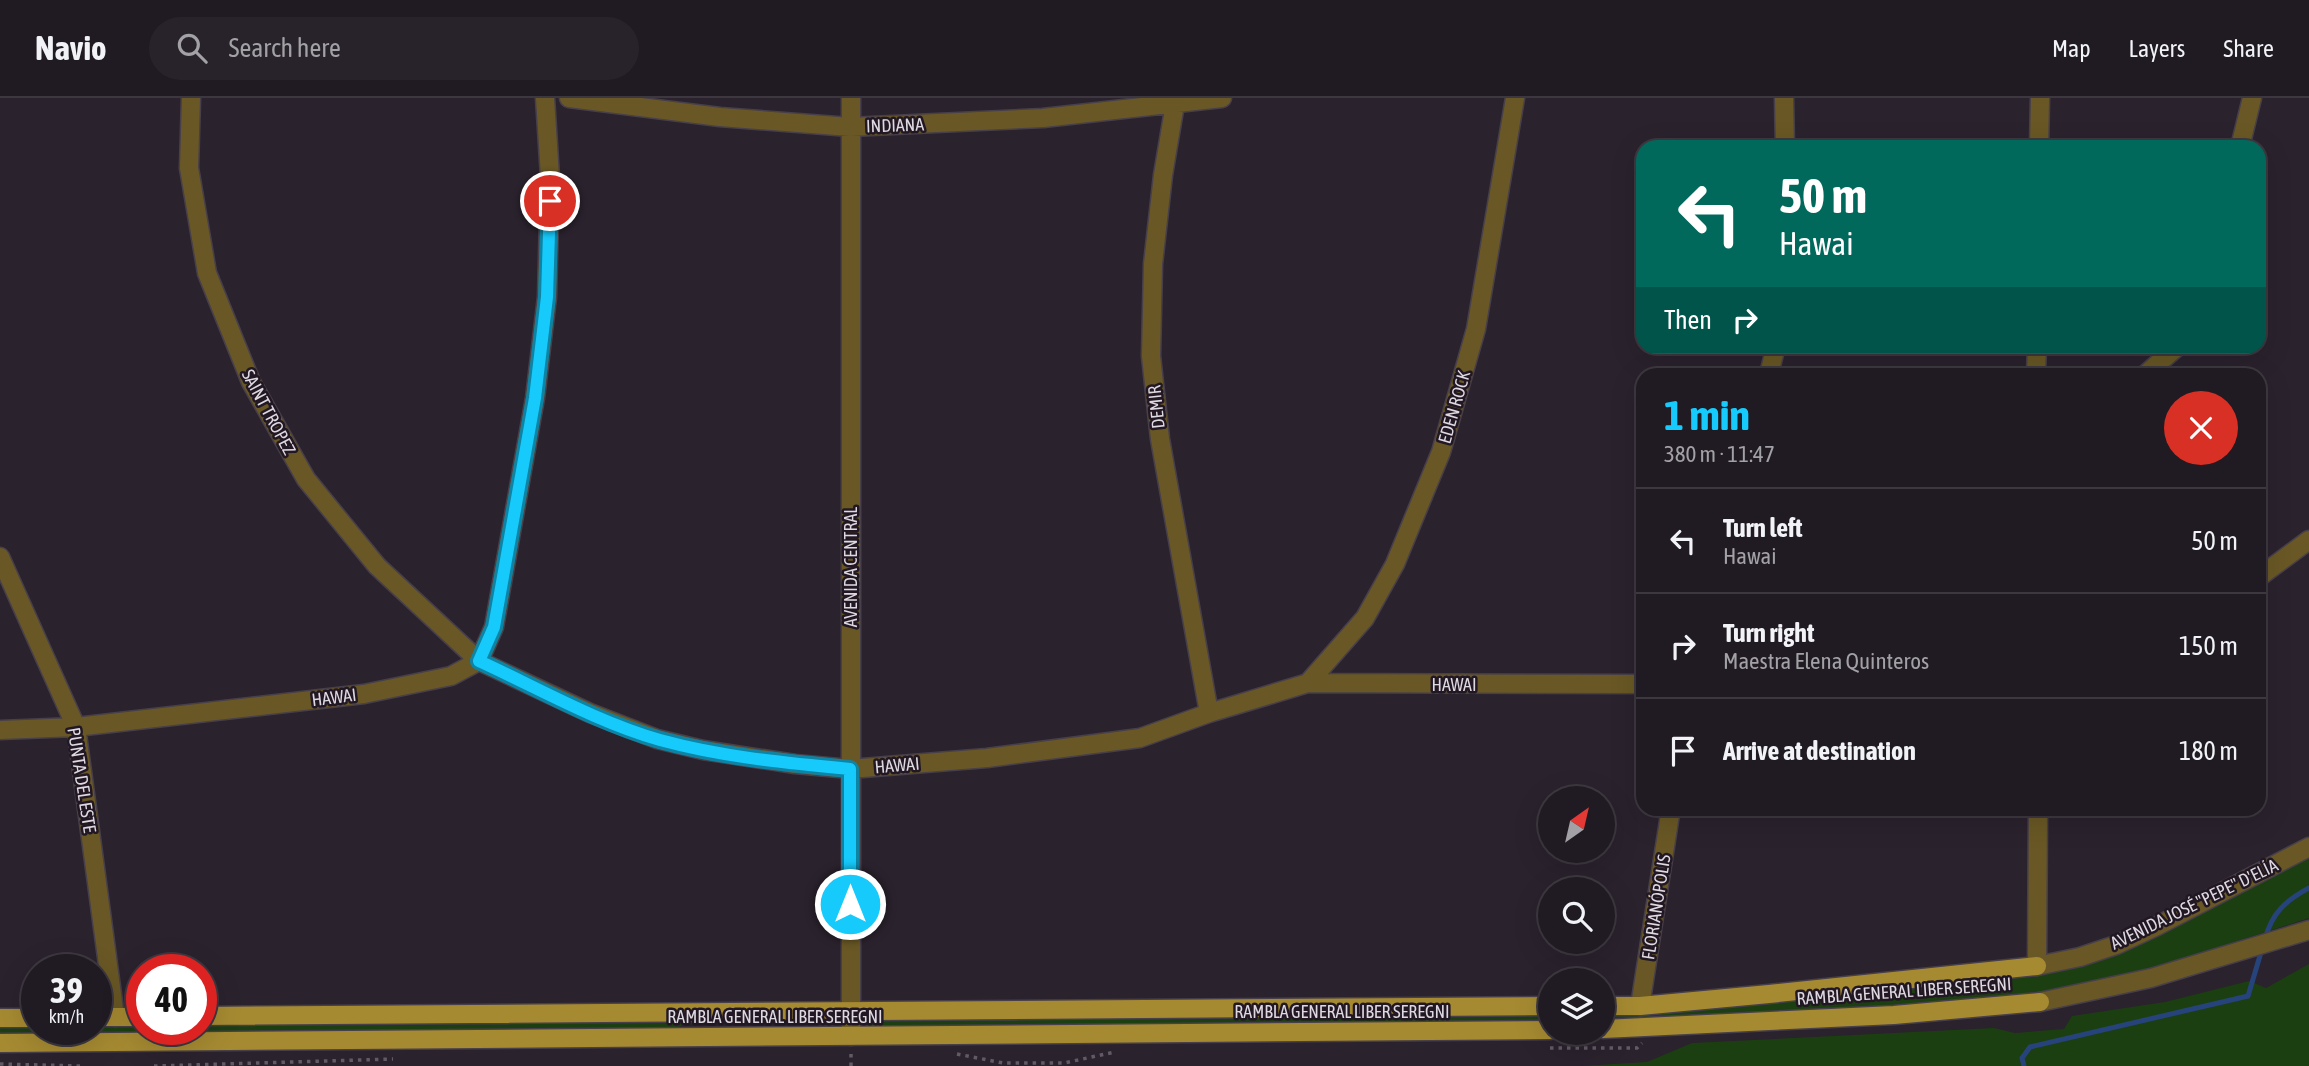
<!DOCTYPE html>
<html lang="en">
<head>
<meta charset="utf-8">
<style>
	body { margin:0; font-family:"Asap Condensed",sans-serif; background:#28232a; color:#f1f3f6; height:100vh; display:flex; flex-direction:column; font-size:26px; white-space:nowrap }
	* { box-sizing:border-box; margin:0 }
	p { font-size:23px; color:#a2a1a5 }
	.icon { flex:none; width:38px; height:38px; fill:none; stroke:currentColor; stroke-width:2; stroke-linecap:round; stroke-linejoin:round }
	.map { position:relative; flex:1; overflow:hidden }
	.sheet { position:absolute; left:1636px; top:270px; width:630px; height:448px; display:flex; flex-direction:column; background:#201a22; border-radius:21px; box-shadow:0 7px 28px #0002,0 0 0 2px #3d3840 }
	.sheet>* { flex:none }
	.hud { position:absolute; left:1636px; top:42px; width:630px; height:214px; border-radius:21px; box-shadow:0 7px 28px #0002,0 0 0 2px #3d3840; background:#00695c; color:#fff; overflow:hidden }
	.needle { width:46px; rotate:34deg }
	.buttons { position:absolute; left:1538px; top:688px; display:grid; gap:14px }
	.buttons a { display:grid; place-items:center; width:77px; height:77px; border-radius:50%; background:#201a22; box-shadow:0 7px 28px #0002,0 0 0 2px #3d3840; font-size:35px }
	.speed { position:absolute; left:21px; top:856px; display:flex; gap:14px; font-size:35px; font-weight:700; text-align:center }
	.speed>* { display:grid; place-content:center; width:91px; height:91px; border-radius:50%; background:#201a22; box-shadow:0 7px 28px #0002,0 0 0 2px #3d3840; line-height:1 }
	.speed small { font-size:18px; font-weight:400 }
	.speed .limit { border:10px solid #d22; background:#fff; color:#111 }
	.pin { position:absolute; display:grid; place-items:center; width:60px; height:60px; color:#fff; margin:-30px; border:4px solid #fff; border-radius:50%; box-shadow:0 2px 7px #0007 }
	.me { position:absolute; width:77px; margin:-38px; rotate:0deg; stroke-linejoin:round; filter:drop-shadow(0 0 5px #0008) }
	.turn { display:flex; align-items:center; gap:24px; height:147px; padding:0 28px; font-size:32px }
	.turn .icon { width:91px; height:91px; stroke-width:2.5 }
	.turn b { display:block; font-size:49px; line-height:60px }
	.then { display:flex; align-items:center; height:66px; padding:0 28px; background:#0003; gap:14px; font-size:26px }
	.round { display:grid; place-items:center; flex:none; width:74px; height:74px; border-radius:37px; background:#28232a }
	.headline { display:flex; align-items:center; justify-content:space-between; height:119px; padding:0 28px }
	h1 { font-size:42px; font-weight:700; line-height:52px; color:#16cafb }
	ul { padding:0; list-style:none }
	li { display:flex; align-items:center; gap:21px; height:105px; padding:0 28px; border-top:2px solid #3d3840 }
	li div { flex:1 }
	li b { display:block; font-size:26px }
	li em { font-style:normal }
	header { display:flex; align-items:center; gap:42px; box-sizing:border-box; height:98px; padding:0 35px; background:#201a22; border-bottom:2px solid #3d3840 }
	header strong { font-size:33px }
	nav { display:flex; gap:38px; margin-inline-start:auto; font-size:24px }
	.search { width:490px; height:63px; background:#28232a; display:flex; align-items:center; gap:18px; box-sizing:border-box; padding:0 24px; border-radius:38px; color:#a2a1a5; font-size:26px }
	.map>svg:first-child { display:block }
	.green { fill:#1c3f11 }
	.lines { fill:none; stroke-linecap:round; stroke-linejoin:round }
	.stream { stroke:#27437c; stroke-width:5 }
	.minor-casing { stroke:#473f4a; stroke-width:21 }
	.major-casing { stroke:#473f4a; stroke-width:21 }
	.path { stroke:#625b65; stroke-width:3.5; stroke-dasharray:3.5 5; stroke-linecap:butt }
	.minor { stroke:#695825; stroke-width:18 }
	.major { stroke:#a68a32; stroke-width:18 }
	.route-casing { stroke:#0e83a3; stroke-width:18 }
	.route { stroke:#16cafb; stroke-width:12 }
	.labels { text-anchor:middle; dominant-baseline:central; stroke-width:5; stroke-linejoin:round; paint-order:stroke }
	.street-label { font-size:18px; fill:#ded8e0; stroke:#211823 }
</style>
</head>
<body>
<header>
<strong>Navio</strong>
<div class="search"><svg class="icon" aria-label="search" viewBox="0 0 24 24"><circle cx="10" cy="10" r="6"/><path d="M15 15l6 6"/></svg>Search here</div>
<nav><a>Map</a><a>Layers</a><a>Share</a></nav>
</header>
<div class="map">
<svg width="2309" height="968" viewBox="0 0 2309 968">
	<rect width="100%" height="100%" fill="#2a222d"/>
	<!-- green -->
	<path class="green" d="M2309 760V820L2160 868 2048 894 1886 910 1603 922V916L1689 912 2049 874 2128 851 2158 839Z
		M2309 866V968H1581L1647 964 1692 945 1994 930 2015 935 2064 931 2072 918 2165 904 2249 883 2266 890Z
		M1550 916V923L869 930 867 925 870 922Z
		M820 923 704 924 659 932 0 937V928L96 931V927H142V931H201V926Z"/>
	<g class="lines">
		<!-- stream -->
		<path class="stream" d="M2265 841C2272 815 2285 803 2309 790
			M2024 968 2022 960 2030 949 2248 898 2262 851"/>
		<!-- minor casing -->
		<g class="minor-casing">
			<path id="minor" d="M191 0 189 70 207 175 251 284 306 381 377 468 479 563 590 615 657 641 703 652 795 666 850 671 987 660 1140 640 1209 615 1308 585 1643 586
				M569 0 720 19 850 29 1043 20 1222 0
				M851 0V938
				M1176 0 1163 77 1153 166 1151 258 1160 341 1209 615
				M1784 0 1785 49
				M2039 49 2040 0
				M2240 49 2252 0
				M1769 276 1776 248
				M2036 276 2037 248
				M2146 276 2178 248
				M0 459 76 629 115 919
				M2259 479 2309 442
				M479 563 494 529 535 300 547 199 550 79 545 0
				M1308 585 1365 520 1395 466 1441 354 1476 231 1515 0
				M0 632 76 629 364 596 451 578 479 563
				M2038 710 2037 868 2080 859 2116 847 2157 828 2309 749
				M2040 904 2151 880 2309 832
				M1640 908 1671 710"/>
		</g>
		<!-- major casing -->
		<g class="major-casing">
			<path id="major" d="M1603 908H1640L1769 896 2037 868
				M201 918 1550 908
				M96 919H142
				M0 920H37
				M1603 931 1894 917 2040 904
				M0 945 1550 932"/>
		</g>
		<!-- path -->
		<path class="path" d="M1550 950H1637L1642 945
			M957 956 1003 965H1064L1115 954
			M0 966 80 968
			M154 968 393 961
			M851 968V955"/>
		<!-- minor -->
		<use href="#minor" class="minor"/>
		<!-- major -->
		<use href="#major" class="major"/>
	</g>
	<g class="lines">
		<!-- route casing -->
		<g class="route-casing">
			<path id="route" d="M550 103 547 199 535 300 494 529 479 563C538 590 597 624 660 642 722 659 786 665 850 671V806"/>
		</g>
		<!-- route -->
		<use href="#route" class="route"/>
	</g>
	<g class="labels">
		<!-- street labels -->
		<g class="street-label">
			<text transform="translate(895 27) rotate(-2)">INDIANA</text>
			<text transform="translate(1156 309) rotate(-96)">DEMIR</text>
			<text transform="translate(1454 309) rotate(-74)">EDEN ROCK</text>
			<text transform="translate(269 314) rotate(62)">SAINT TROPEZ</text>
			<text transform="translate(850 469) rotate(-90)">AVENIDA CENTRAL</text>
			<text x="1454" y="586">HAWAI</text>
			<text transform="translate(334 599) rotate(-7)">HAWAI</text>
			<text transform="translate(897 667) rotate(-5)">HAWAI</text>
			<text transform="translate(82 682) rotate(81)">PUNTA DEL ESTE</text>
			<text transform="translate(2194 806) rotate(-26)">AVENIDA JOSÉ "PEPE" D'ELÍA</text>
			<text transform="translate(1656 809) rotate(-81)">FLORIANÓPOLIS</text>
			<text transform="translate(1904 893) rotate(-4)">RAMBLA GENERAL LIBER SEREGNI</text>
			<text x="1342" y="913">RAMBLA GENERAL LIBER SEREGNI</text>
			<text x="775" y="918">RAMBLA GENERAL LIBER SEREGNI</text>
		</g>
	</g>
</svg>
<div class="buttons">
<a><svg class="needle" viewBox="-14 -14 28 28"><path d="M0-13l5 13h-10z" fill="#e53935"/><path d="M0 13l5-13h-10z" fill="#a2a1a5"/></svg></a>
<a><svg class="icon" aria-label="search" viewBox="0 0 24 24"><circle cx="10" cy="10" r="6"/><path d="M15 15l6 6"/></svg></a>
<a><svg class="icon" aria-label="layers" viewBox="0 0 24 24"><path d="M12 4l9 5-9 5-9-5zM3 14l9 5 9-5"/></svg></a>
</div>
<div class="speed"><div>39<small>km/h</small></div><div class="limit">40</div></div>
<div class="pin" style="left:550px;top:103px;background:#d93025"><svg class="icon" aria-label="arrive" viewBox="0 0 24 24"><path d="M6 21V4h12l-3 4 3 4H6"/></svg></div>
<svg class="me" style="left:850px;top:806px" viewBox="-20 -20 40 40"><circle r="17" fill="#16cafb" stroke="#fff" stroke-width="3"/><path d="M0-11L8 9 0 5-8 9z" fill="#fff"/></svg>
<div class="hud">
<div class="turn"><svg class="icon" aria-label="left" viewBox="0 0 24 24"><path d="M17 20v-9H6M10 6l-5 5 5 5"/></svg><div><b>50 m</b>Hawai</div></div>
<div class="then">Then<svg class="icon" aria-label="right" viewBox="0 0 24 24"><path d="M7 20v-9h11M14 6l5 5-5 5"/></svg></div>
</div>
<section class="sheet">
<div class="headline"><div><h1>1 min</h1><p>380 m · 11:47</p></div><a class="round" style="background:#d93025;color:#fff"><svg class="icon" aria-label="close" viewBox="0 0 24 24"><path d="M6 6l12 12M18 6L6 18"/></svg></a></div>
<ul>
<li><svg class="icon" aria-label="left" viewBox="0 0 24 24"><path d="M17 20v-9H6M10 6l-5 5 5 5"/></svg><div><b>Turn left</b><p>Hawai</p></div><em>50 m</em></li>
<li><svg class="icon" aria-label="right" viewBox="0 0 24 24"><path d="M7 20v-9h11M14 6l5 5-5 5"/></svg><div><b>Turn right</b><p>Maestra Elena Quinteros</p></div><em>150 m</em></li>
<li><svg class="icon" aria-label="arrive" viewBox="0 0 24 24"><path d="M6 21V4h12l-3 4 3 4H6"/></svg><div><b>Arrive at destination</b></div><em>180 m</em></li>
</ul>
</section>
</div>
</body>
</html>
